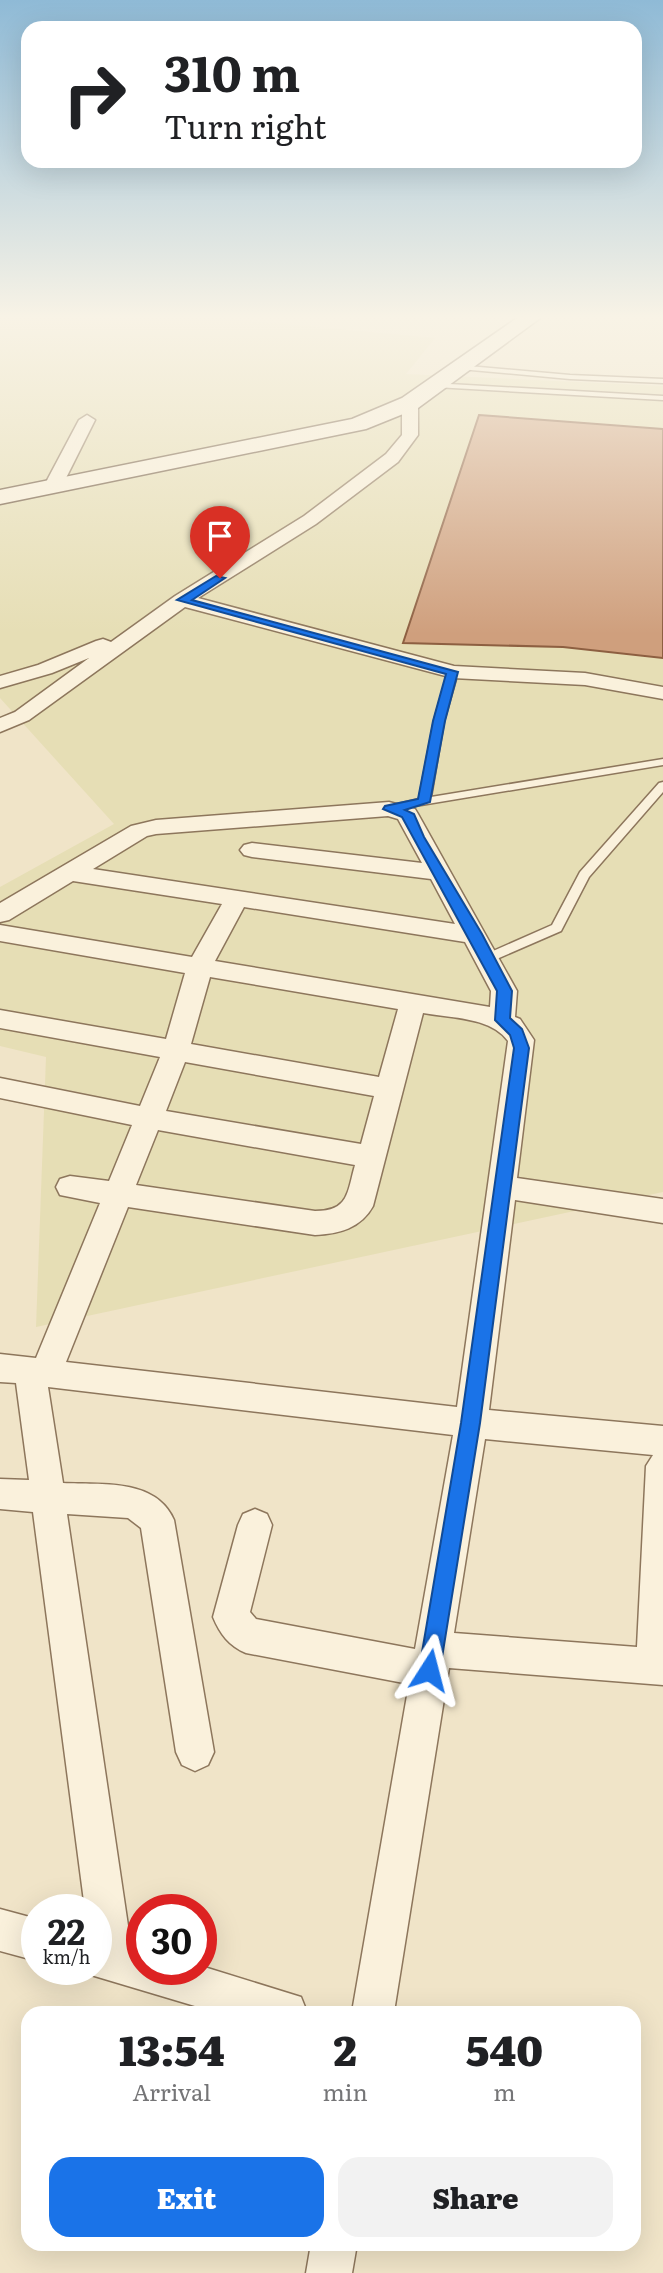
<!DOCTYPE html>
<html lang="en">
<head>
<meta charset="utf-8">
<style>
	body { margin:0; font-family:Literata,serif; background:#f2f2f2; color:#202124; height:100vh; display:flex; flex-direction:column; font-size:26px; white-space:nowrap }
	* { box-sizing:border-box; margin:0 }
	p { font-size:23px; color:#757577 }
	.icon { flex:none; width:38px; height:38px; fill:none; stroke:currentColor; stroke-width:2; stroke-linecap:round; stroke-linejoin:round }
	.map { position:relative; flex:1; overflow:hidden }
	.side { position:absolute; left:21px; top:2006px; width:620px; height:245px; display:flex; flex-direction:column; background:#fff; border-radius:21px; box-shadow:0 7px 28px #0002 }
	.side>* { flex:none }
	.guide { position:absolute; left:21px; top:21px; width:621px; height:147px; border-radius:21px; box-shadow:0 7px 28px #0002; background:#fff; color:#202124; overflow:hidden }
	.speed { position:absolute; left:21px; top:1894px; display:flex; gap:14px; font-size:35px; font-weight:700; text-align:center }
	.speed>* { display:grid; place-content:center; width:91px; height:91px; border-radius:50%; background:#fff; box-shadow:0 7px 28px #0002; line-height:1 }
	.speed small { font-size:18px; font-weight:400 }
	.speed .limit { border:10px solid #d22; background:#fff; color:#111 }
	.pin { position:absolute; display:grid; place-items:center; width:60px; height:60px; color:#fff; margin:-72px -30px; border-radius:50% 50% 50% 0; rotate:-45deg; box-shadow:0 0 7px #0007 }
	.pin .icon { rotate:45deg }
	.me { position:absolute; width:77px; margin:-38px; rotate:9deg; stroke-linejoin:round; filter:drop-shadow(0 0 5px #0008) }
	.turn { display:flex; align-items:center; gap:24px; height:147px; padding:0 28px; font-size:32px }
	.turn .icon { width:91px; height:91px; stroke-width:2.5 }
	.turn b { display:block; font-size:49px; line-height:60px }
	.eta { display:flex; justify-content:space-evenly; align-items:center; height:119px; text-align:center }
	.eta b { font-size:42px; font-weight:800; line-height:49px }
	.cta { display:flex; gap:14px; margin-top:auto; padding:14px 28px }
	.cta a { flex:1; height:80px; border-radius:21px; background:#1a73e8; color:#fff; font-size:28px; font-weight:800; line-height:80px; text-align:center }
	.cta a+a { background:#f2f2f2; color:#202124 }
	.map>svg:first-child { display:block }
	.farmland { fill:#e6deb5 }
	.building { fill:#cf9f7d; stroke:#8d5f41; stroke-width:2 }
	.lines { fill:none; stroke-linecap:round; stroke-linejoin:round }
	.lane-casing { stroke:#8d765c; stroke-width:3 }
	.street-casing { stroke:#8d765c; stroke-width:3 }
	.secondary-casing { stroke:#6f573f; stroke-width:3 }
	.lane { fill:#faf1dc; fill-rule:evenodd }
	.street { fill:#faf1dc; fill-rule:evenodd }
	.secondary { fill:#faf1dc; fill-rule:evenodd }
	.route { fill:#1a73e8; stroke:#114b97; stroke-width:2 }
</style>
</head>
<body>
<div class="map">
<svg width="663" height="2273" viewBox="0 0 663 2273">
	<rect width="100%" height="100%" fill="#f0e4c8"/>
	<!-- farmland -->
	<path class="farmland" d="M0 316H196L435 338 406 374 663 386V1192L36 1327 46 1057 0 1046V887L114 824 0 698Z"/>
	<!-- building -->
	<path class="building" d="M479 415 663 429V658L563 647 403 643Z"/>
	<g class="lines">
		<!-- lane casing -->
		<g class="lane-casing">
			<path id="lane" d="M457 365 570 375 663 379V383L570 379 460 369H457Z
				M432 383 663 396V400L435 387H432Z
				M453 669 458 672 444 721 431 797 663 759V765L385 811V807L419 799 434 721 448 672Z
				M663 782V792L589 877 561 931 492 961H484L482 958 484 955 552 925 580 872 659 783Z"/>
		</g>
		<!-- street casing -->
		<g class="street-casing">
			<path id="street" d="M410 398 418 403V435L398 462 316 524 198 598 454 666 585 673 663 687V699L585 685 453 678 185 607 29 720 0 732V718L15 712 89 658 52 673 0 688V676L38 665 96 641 103 639 111 642 175 596 304 516 386 454 402 435V403Z
				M87 415 95 420 62 486 53 491 47 490 44 486 79 420Z
				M389 802 415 809 418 814 517 991 515 1017 520 1019 534 1040 517 1178 663 1199V1223L515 1200 489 1410 663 1426V1685L449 1668 394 2012H352L409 1684 246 1653C229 1646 220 1634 213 1617L238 1525 243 1514 255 1509 267 1514 272 1525 250 1612 256 1619 415 1649 453 1435 48 1387 63 1483C101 1485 156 1478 174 1520L214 1752 208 1765 195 1771 182 1765 176 1752 141 1528 128 1518 67 1514 131 1946 142 1949V1969H201V1966L301 1997 307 2012H215L81 1972 80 1969H96V1909H85L33 1512 0 1509V1479L29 1480 16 1383 0 1382V1354L36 1358 100 1203 60 1195 56 1187 60 1179 70 1176 109 1181 132 1125 0 1098V1078L140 1106 160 1057 0 1028V1010L166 1039 185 973 0 941V925L192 957 222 904 73 881 9 920 0 922V903L131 826 156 820ZM388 816 398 819 422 863 252 843 244 845 240 850 244 855 252 857 431 879 455 924 93 869 147 836 156 834ZM244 907 465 942 491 991 490 1007 215 961ZM210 977 398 1009 379 1077 191 1044ZM423 1013C450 1018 491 1017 508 1041L457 1407 66 1362 128 1207 315 1235C339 1234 361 1228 373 1206ZM185 1062 374 1096 361 1144 166 1111ZM158 1130 355 1165C347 1193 349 1211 315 1211L136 1185ZM485 1439 653 1455 646 1466 637 1647 454 1633Z
				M0 1909 37 1919V1961L0 1951Z
				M311 2244H357L352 2273H306Z"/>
		</g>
		<!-- secondary casing -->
		<g class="secondary-casing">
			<path id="secondary" d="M520 316H543L418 408 366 429 0 504V490L352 419 402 398Z"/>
		</g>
		<!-- lane -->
		<use href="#lane" class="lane"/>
		<!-- street -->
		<use href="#street" class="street"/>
		<!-- secondary -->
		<use href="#secondary" class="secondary"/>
	</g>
	<!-- sky -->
	<linearGradient id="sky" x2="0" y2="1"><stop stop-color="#8fbad6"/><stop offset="0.5" stop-color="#f8f3e6"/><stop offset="1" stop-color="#f8f3e6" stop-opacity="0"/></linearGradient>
	<rect width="663" height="634" fill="url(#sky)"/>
	<!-- route -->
	<path class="route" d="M216 576 225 578 192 600 458 672 445 721 430 802 405 810 414 814 424 837 482 934 512 991 510 1018 522 1029 529 1048 480 1423 440 1670 437 1677 429 1680 422 1677 419 1670 461 1423 514 1048 510 1035 495 1020 497 991 402 817 383 809 385 806 418 799 433 721 446 674 177 600Z"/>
</svg>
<div class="speed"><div>22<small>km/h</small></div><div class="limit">30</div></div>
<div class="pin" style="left:220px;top:578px;background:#d93025"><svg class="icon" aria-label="arrive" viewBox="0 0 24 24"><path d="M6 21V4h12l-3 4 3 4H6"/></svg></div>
<svg class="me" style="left:429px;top:1670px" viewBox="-20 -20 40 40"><path d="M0-17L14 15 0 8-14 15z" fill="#1a73e8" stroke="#fff" stroke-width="4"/></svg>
<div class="guide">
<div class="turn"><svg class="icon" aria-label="right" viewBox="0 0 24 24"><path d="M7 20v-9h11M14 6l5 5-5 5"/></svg><div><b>310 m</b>Turn right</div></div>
</div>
<section class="side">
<div class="eta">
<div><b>13:54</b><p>Arrival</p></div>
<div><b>2</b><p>min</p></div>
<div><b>540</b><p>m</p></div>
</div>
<div class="cta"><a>Exit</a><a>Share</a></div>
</section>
</div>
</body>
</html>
